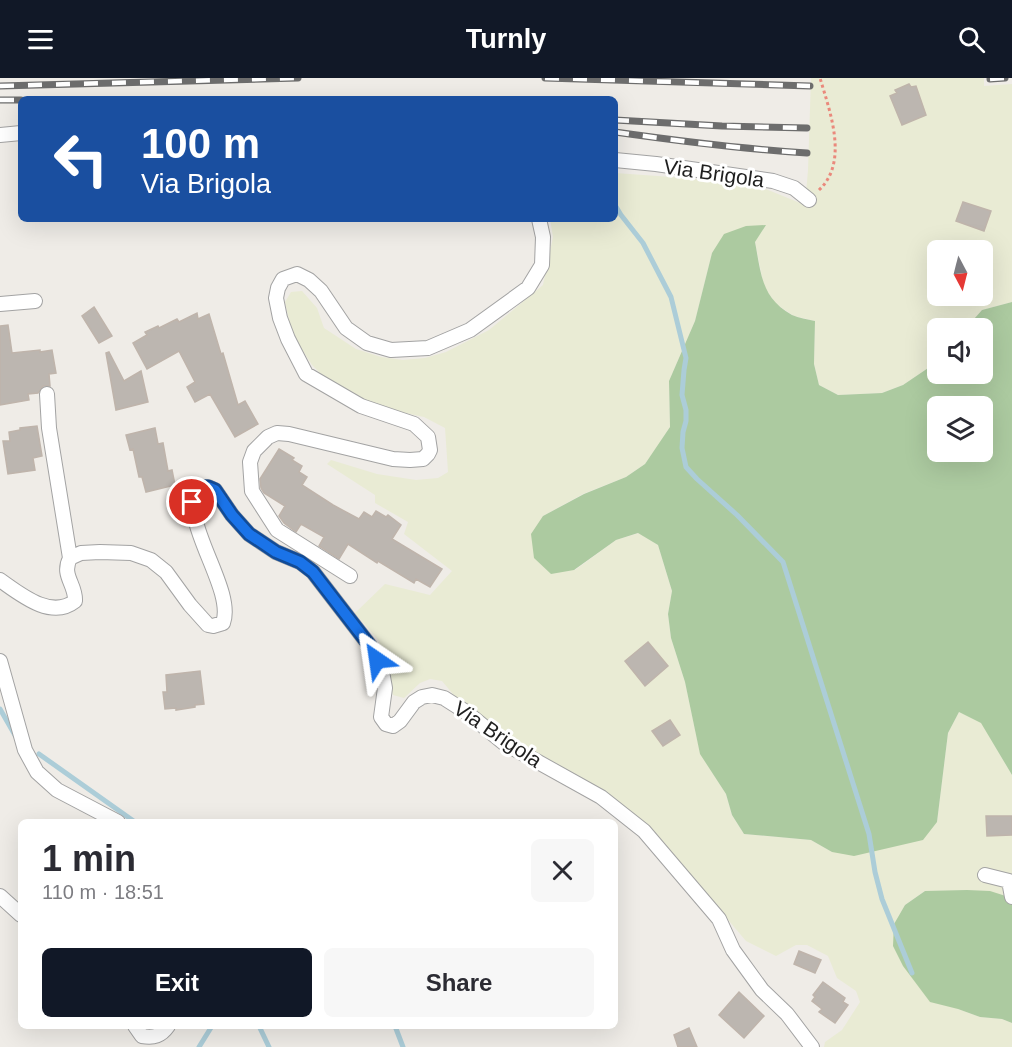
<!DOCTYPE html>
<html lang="en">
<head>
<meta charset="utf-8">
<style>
	body { margin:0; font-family:Helvetica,sans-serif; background:#f7f7f7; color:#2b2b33; height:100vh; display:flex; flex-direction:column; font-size:22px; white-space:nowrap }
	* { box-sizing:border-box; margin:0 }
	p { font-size:20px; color:#7c7c81 }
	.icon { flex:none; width:33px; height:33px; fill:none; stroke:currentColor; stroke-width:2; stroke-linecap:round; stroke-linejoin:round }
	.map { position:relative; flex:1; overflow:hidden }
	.panel { position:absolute; left:18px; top:741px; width:600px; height:210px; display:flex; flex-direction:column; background:#fff; border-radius:9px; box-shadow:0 6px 24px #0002 }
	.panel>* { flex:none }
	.guide { position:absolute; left:18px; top:18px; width:600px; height:126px; border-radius:9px; box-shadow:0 6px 24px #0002; background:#1a4fa0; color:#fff; overflow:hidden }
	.needle { width:39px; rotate:173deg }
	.tools { position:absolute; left:927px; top:162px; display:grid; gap:12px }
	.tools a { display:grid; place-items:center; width:66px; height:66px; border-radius:9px; background:#fff; box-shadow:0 6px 24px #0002; font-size:30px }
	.pin { position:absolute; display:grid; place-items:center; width:51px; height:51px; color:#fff; margin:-26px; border:3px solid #fff; border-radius:50%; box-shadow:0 2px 6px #0007 }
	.me { position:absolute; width:66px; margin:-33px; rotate:328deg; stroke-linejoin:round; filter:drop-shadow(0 0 4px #0008) }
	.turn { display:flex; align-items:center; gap:21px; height:126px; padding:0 24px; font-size:27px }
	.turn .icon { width:78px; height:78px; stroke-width:2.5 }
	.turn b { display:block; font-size:42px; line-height:51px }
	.round { display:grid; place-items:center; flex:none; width:63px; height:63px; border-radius:9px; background:#f7f7f7 }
	.headline { display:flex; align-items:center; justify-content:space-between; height:102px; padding:0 24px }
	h1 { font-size:36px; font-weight:800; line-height:45px }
	.primary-button { display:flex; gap:12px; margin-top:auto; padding:12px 24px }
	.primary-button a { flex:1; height:69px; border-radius:9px; background:#111827; color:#fff; font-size:24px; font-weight:800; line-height:69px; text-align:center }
	.primary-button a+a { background:#f7f7f7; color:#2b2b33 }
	header { display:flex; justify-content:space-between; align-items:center; height:78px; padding:0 24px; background:#111827; color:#fff; font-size:27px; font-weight:800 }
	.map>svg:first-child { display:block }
	.farmland { fill:#e9ebd4; fill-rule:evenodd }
	.forest { fill:#accaa0; fill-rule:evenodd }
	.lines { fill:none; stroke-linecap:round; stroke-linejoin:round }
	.stream { stroke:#accdd8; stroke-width:5 }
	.building { fill:#bcb6b0; stroke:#bfb4ab; stroke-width:1.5 }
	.street-casing { stroke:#a3a3a3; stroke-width:16 }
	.path { stroke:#ea897c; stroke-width:3; stroke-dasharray:3 3; stroke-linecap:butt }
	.street { stroke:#fff; stroke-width:14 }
	.rail-casing { stroke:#6d6d6d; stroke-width:7 }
	.rail { stroke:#fff; stroke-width:4.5; stroke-dasharray:14; stroke-linecap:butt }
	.route-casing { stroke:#114b97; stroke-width:15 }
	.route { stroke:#1a73e8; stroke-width:10 }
	.labels { text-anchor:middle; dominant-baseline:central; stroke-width:6; stroke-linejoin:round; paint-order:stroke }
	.street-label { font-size:21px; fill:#1f1f1f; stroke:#fff }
</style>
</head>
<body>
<header><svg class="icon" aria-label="menu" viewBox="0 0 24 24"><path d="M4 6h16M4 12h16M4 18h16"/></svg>Turnly<svg class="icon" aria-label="search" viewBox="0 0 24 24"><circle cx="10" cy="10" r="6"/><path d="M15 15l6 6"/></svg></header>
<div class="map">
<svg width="1012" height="969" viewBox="0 0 1012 969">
	<rect width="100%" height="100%" fill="#efece7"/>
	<!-- farmland -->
	<path class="farmland" d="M811 0H984V8L1012 6V224L982 232 966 250H938L937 284 903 307 882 315 838 317 819 307 814 286 815 243 794 238 776 226 764 209 755 164 712 175 695 243 669 303 670 349 658 368 645 386 626 399 583 416 543 438 575 492 616 462 639 455 658 467 672 513 668 536 671 560 685 604 700 675 726 716 732 737 744 756 811 762 832 774 937 744 948 655 959 634 981 644 1012 697V820L925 813 905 827 894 846 958 931 980 939 1002 941 1012 945V969H824L825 964 842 952 860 924 856 913 837 900 828 878 807 867H796L776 878 746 863 663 765 610 719 515 667 457 621 442 603 430 601 420 605 404 620 393 617 379 563 355 535 385 506 430 517 452 493 404 456 408 444 375 425V417L327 386 331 382 377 396 416 402 438 400 448 394 445 350 424 339 400 334 354 318 320 295 312 287 292 256 285 224 291 214 302 213 317 230 324 250 356 271 381 279 403 282 425 280 446 274 489 252 543 207 553 159 550 141H615V95L686 100 761 109 805 127 808 92ZM938 172H982V218H938Z"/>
	<!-- forest -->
	<path class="forest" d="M766 147 755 164C761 195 761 220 792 237 799 240 807 241 815 243L814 286 819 307 838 317 882 315 903 307 937 284 938 296H982V250H966L982 232 1012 224V697L981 645 959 634 948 655 937 744 923 762 854 778 832 774 811 762 744 756 732 737 726 716 700 676 685 604 671 560 668 536 672 513 658 467 638 455 616 462 574 492 551 496 534 480 531 456 543 438 584 416 626 399 645 386 670 349 669 303 695 243 712 175 724 156 746 148ZM938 328H982V374H938Z
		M967 812 990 813 1012 820V945L1002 941 980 939 958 931 930 924 903 888 893 868 894 846 905 827 925 813Z"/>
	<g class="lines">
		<!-- stream -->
		<path class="stream" d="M615 123V127L621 137 643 165 671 219 686 280 684 292 682 317 686 332V343L683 354 682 370 686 389 697 401 737 437 783 484 869 756 875 794 882 821 912 895
			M0 631 16 659
			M39 676 135 744
			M259 948 269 969
			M395 948 403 969
			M199 969 212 948"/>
	</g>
	<!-- building -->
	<path class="building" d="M909 6 911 9 916 8 926 37 902 47 890 18 897 15 895 12Z
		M963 124 991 133 984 153 956 143Z
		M94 229 112 258 99 265 82 238Z
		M197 235 198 241 209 236 221 276 223 275 238 327 245 323 258 346 235 359 210 316 195 324 187 309 195 304 179 273 147 291 133 265 147 257 145 254 158 248 159 250 177 241 179 244Z
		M8 247 12 275 40 272V274L52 272 56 295 49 296 50 308H43L38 315 28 316 29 322 0 327V248Z
		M109 274 124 303 141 293 148 324 116 332 106 275Z
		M37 348 42 378 33 380 35 392 8 396 3 363H10L9 354 20 352V350Z
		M155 350 158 366 163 365 168 393 172 392 175 407 146 414 142 399H139L133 371 130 372 126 357Z
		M279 371 294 380 292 382 302 388 299 394 307 399 302 407 333 427 359 441 364 434 372 439 376 433 386 439 388 437 401 447 392 461 442 491 430 509 416 501 414 505 378 483 377 485 348 466 339 481 319 468 324 459 301 446 296 454 284 445 279 438 285 428 264 415 261 410 260 401Z
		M648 564 668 588 645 608 625 583Z
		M200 593 204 626 195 627V629L176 632V630L165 631 163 614H167L166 597Z
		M670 642 680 657 663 668 652 653Z
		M986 738H1012V757L987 758Z
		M799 873 821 882 815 895 794 886Z
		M823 904 845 920 843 924 848 927 835 945 819 934 822 931 812 923 815 919 813 917Z
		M739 914 764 938 744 960 719 937Z
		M689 950 697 969H678L674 957Z"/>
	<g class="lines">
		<!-- street casing -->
		<g class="street-casing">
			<path id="street" d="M0 57 21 55
				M615 82 656 86 773 103 794 110 809 122
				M0 226 35 223
				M47 316 49 350 70 480
				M350 498 277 452 252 413 250 384 254 373 268 359 277 355 289 356 393 381 410 382 423 381 428 376 430 372 428 359 414 346 361 328 306 296 288 261 280 240 276 220 278 210 283 201 297 196 309 202 321 213 346 250 367 265 391 272 428 270 470 252 528 210 542 187 543 159 539 141
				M0 502C20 516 51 542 75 523 76 506 61 498 70 480L81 475 100 474 131 475 151 482 166 494 190 527 208 547 213 548 223 545C236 510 174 437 200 409H208L215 412 232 437 249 456 276 474 300 484 313 494 370 568 377 582 383 599 385 610 381 639 386 646 393 648 400 643 414 624 422 619 432 617 444 620 466 634 504 665 601 719 644 753 719 841 733 872 762 912 787 936 812 969
				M0 583 25 672 37 694 57 712 118 744
				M985 797 1009 803 1012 819
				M0 818 21 837
				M135 948 142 958C154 960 161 958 168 948"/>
		</g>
		<!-- path -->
		<path class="path" d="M819 112C849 84 830 34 820 0"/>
		<!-- street -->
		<use href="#street" class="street"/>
		<!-- rail casing -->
		<g class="rail-casing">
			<path id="rail" d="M545 0 810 8
				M990 1 1005 0
				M0 8 298 0
				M0 22H21
				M615 42 722 48 807 50
				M615 54C679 63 743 71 807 75"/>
		</g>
		<!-- rail -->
		<use href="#rail" class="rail"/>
	</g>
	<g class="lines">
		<!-- route casing -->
		<g class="route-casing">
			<path id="route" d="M192 424 195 414 200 409H208L215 412 232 437 249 456 276 474 300 484 313 494 370 568 377 582"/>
		</g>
		<!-- route -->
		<use href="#route" class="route"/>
	</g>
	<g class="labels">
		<!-- street labels -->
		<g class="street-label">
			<text transform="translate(714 95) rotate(8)">Via Brigola</text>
			<text transform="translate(498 656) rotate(34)">Via Brigola</text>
		</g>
	</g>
</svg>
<div class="tools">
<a><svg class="needle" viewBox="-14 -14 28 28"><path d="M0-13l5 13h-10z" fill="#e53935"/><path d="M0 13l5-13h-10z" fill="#7c7c81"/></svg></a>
<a><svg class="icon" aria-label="sound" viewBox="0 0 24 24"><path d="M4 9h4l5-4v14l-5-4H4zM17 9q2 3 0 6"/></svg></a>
<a><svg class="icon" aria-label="layers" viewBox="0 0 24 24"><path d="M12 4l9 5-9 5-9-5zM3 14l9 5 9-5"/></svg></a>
</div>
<div class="pin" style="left:192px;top:424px;background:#d93025"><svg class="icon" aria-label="arrive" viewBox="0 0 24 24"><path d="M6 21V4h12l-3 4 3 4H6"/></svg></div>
<svg class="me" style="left:377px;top:582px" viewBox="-20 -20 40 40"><path d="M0-17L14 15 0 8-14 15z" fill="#1a73e8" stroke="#fff" stroke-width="4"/></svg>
<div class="guide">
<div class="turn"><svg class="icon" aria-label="left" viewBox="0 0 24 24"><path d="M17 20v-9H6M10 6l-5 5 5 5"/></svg><div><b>100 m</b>Via Brigola</div></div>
</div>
<section class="panel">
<div class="headline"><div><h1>1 min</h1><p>110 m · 18:51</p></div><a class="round"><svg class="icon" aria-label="close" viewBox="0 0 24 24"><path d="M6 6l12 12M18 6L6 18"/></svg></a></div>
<div class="primary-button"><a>Exit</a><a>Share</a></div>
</section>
</div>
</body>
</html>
